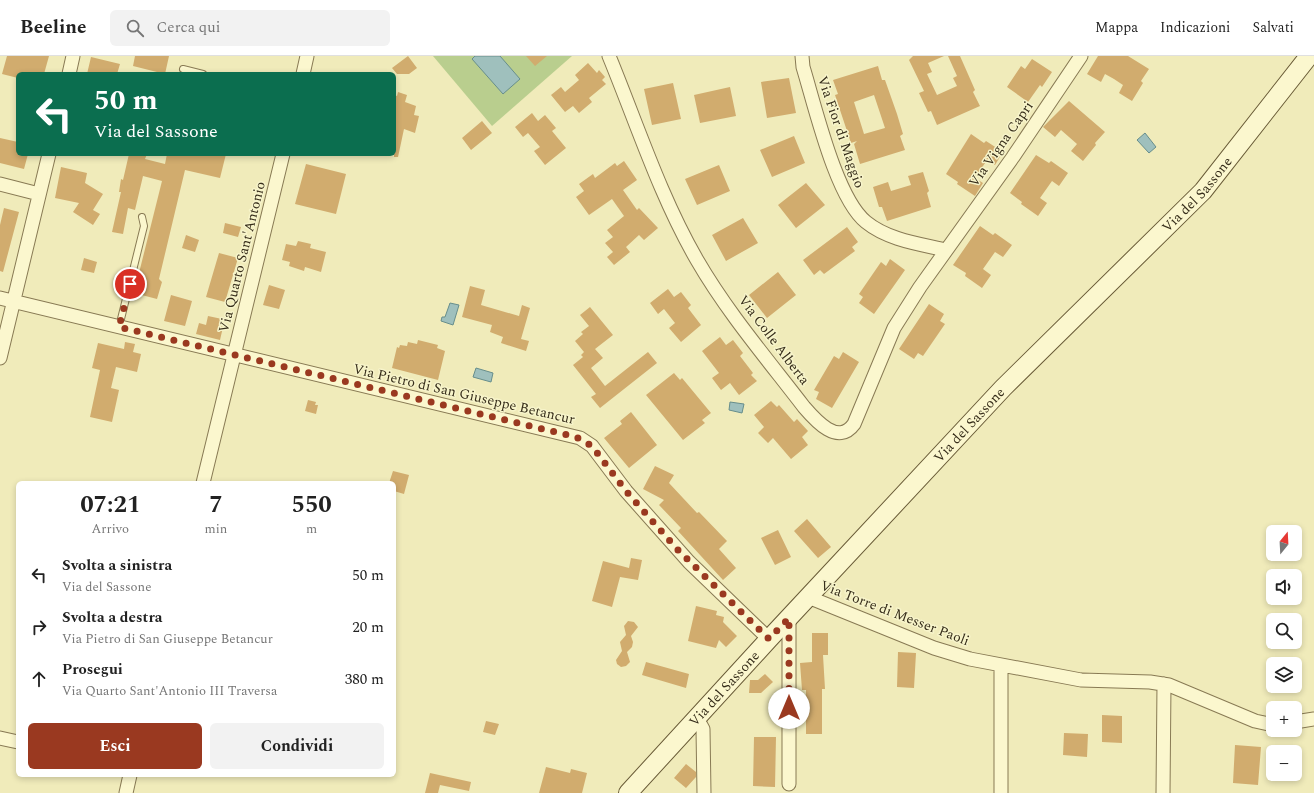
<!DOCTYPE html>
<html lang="it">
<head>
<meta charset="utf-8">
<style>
	body { margin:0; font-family:Spectral,serif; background:#f2f2f2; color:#222; height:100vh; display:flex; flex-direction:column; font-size:15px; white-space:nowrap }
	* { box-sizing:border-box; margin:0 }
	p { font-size:13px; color:#767676 }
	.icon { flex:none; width:22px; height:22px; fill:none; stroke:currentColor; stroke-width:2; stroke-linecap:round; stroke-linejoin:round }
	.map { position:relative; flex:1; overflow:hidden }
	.side { position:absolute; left:16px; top:425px; width:380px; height:296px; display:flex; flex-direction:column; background:#fff; border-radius:6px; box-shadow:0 2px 6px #0003 }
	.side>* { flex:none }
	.hud { position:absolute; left:16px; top:16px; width:380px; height:84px; border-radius:6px; box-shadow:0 2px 6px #0003; background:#0b6e4f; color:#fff; overflow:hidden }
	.needle { width:26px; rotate:18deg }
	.controls { position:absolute; left:1266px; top:469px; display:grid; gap:8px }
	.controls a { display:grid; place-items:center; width:36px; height:36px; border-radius:6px; background:#fff; box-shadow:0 2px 6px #0003; font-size:20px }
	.pin { position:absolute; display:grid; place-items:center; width:34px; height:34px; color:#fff; margin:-17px; border:2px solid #fff; border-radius:50%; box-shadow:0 1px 4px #0007 }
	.me { position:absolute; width:44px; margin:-22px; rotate:0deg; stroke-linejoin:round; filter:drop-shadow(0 0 3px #0008) }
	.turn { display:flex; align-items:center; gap:14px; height:84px; padding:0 12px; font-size:18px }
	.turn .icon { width:52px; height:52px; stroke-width:2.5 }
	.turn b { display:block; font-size:28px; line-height:34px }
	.eta { display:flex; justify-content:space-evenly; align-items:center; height:68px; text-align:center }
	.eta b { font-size:24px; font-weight:700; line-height:28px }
	.primary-button { display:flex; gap:8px; margin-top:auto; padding:8px 12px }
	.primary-button a { flex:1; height:46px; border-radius:6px; background:#9a3920; color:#fff; font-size:16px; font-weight:700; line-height:46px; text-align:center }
	.primary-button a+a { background:#f2f2f2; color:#222 }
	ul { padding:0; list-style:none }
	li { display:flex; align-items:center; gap:12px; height:52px; padding:0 12px }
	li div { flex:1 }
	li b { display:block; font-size:15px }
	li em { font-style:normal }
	header { display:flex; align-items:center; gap:24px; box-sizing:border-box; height:56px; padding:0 20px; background:#fff; border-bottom:1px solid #e0e0e0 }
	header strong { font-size:19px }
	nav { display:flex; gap:22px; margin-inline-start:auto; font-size:14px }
	.search { width:280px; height:36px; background:#f2f2f2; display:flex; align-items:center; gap:10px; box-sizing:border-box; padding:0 14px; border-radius:6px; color:#767676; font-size:15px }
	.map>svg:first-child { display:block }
	.green { fill:#b9ce8e }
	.water { fill:#9fc0bd; stroke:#678e8c }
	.building { fill:#d1ac6e; fill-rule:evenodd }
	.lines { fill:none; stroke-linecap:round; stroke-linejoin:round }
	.service-casing { stroke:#887a54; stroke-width:8 }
	.minor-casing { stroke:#887a54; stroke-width:15 }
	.secondary-casing { stroke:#695b37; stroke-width:20 }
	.service { stroke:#fbf7ce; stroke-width:6 }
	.minor { stroke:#fbf7ce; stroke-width:13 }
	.secondary { stroke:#fbf7ce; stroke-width:18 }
	.route { stroke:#9a3920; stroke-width:7; stroke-dasharray:0 12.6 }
	.labels { text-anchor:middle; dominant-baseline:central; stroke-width:3; stroke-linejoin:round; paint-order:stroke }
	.street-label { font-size:14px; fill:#362d1a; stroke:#f7f4ca }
</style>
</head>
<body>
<header>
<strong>Beeline</strong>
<div class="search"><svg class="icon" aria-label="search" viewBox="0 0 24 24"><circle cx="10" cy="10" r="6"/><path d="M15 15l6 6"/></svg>Cerca qui</div>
<nav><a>Mappa</a><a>Indicazioni</a><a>Salvati</a></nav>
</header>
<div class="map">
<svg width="1314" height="737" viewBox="0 0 1314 737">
	<rect width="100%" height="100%" fill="#f0ebba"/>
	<!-- green -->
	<path class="green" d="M433 0H572L492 70Z"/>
	<!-- water -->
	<path class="water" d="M475 0H500L520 23 503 38 472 3Z
		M1145 77 1156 91 1149 97 1137 84Z
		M450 247 459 249 453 269 441 265 442 261H445Z
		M476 312 493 317 491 326 473 321Z
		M730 346 744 348 742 357 729 354Z"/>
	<!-- building -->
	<path class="building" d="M7 0H49L44 18H18V22L2 18Z
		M135 0H169L165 18 133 10Z
		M408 0 417 12 409 18H397L392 12Z
		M526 0H547L535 10Z
		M913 0H944L928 7 932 16 927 18 937 39 957 30 953 22 957 20 948 0H960L975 34 973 36 980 50 937 69 931 55 928 56 919 37 924 35 909 4Z
		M1098 0H1128L1149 13 1141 25 1143 27 1132 45 1119 37 1123 29 1114 23 1105 18 1101 26 1087 18Z
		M91 1 120 8 117 18H87Z
		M1032 3 1052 16 1042 31 1040 29 1028 46 1007 31 1021 10 1025 13Z
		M588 7 597 17 599 14 605 21 602 24 606 28 589 42 592 46 579 57 573 50 565 56 551 39 561 31 565 36 579 24 575 19Z
		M878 10 882 24H885L897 58 903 78 900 80 905 94 860 108 854 88 857 85 851 87 835 39 838 38 833 24ZM874 39 885 72 864 78 854 46Z
		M789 22 796 57 767 62 761 26Z
		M673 27 681 63 652 69 644 33Z
		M730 31 736 60 700 67 694 39Z
		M398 36 407 39 405 46 416 50 414 59 419 60 415 77 404 73 398 101H394V39L397 40Z
		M1069 45 1105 76 1095 87 1096 89 1083 105 1071 95 1077 88 1061 74 1055 81 1043 71Z
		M532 57 538 65 545 59 556 72 552 75 566 92 545 109 534 95 540 91 528 77 523 81 515 71Z
		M482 65 492 77 471 94 462 82Z
		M971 78 984 87 986 85 1003 96 995 109 987 104 975 122 983 127 975 140 957 128 958 126 946 118Z
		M794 80 805 107 772 121 760 94Z
		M0 82 18 86V98H28L24 113 0 107Z
		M129 98H147L145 103 165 108 167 98H226L220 122 185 114 159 223 162 226 157 243 134 237 162 125 143 120 135 154 128 152 123 178 112 176 121 136H119L121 123 123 124Z
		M1036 99 1049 107 1051 105 1068 117 1059 130 1052 125 1040 142 1047 147 1038 160 1021 148 1022 146 1010 137Z
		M624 105 637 124 623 134 637 154 639 152 658 172 644 184 639 179 626 191 630 196 614 209 607 201 613 196 605 187 613 181 607 174 624 160 612 143 589 159 576 141 584 135 579 128 593 118 595 122 615 107 617 110Z
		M306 108 346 118 336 158 295 148Z
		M719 109 730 135 697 149 685 123Z
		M61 111 87 117 85 127 103 138 93 154 100 158 93 169 73 156 79 147 55 142Z
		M923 116 929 135 927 137 931 151 887 165 882 151H879L873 131 888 126 891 135 911 129 908 120Z
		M806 127 825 149 796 172 778 149Z
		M4 152 19 156 3 216 0 215V169Z
		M743 162 758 187 726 205 712 179Z
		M225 167 241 171 238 181 223 177Z
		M980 170 993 179 995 177 1012 189 1003 201 995 196 983 213 991 219 982 232 965 220 966 217 953 209Z
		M847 171 858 186 852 191 855 195 824 218 820 214 814 219 803 204Z
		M186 179 199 184 195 196 182 192Z
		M298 185 311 188 310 192 326 196 321 216 305 211 304 215 289 210 290 206 282 204 286 188 296 190Z
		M219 197 238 202 225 246 206 241Z
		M84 202 97 206 94 217 81 214Z
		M890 203 905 214 874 258 859 247 863 241 859 238 881 206 886 210Z
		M778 216 796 239 767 262 749 239Z
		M269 229 285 234 279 253 263 249Z
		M470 230 485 234 481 249 519 260 522 249 530 252 521 283 529 285 526 295 501 287 503 281 490 276 492 269 462 261Z
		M668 233 674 241 681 236 691 249 688 252 701 269 681 286 669 272 675 267 664 253 658 258 650 247Z
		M171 239 192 245 185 270 164 265Z
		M929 248 944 258 940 265 945 268 923 300 918 297 914 303 899 293Z
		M590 251 613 279 595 293 603 302 591 312 605 330 648 296 657 307 600 352 591 341 596 338 573 309 583 301 581 299 584 296 575 285 583 278 581 276 589 270 580 259Z
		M208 260 222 263 220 270 223 271 220 284 196 278 199 267 206 269Z
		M720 281 726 289 733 284 743 297 740 300 753 317 751 319 757 325 739 339 730 327 721 334 712 322 719 317 702 295Z
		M418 284 438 289 437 292 445 295 438 324 392 312 397 291 399 292 400 289 407 290 408 286 417 288Z
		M125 286 135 288 133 296 141 298 137 316 116 311 111 332 119 334 112 366 90 361 100 314 92 312 98 287 124 293Z
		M843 296 859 306 832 352 816 343 819 336 814 334 834 300 839 303Z
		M674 317 680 324 682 322 711 357 702 364 705 367 683 384 646 339Z
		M308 344 316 346 315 349H318L316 358 305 355Z
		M771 345 777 351 779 349 794 366 797 363 808 375 802 381 808 389 791 403 773 382 768 387 758 377 764 371 754 359Z
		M631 356 657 389 629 412 604 382 622 368 620 365Z
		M655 410 674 419 669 427 697 457 699 456 727 485 719 493 736 512 723 524 678 475 681 472 659 449 664 444 643 433Z
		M393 415 409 419 404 438 394 435V427H389Z
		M807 463 831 491 818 502 794 475Z
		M778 474 791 501 775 509 761 482Z
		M631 502 642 504 638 524 620 521 612 551 592 545 603 505 629 512Z
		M696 550 717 555 716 559 724 561 723 566 737 580 726 591 719 584 716 592 688 585Z
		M628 565 634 566 638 571 631 580 633 586 632 591 627 596 630 606 626 610 621 611 617 608 616 604 622 595 620 586 626 579 624 570Z
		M812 577H828V599H823L825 633H822V678H806V634H802L800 607 812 606Z
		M898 596 916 597 914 632 897 631Z
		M646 606 689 618 686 632 642 619Z
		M765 618 773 626 761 637H749L750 624H758Z
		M1102 659 1122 660V687L1102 686Z
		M486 665 499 668 495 679 483 676Z
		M1064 677 1088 678 1087 701 1063 699Z
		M754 681H776L775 731 753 730Z
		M1235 689 1261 691 1258 729 1233 727Z
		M686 708 696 716V721L686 732 674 722Z
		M546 711 570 717 571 713 587 717 582 737H539Z
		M430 717 471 726 469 735 440 729 438 737H425Z"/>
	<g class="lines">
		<!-- service casing -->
		<g class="service-casing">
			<path id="service" d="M183 13 203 18
				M119 271 144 170 142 161"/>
		</g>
		<!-- minor casing -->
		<g class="minor-casing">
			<path id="minor" d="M609 0C637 68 660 140 697 204 727 256 768 304 804 351 816 365 838 390 854 368L894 272 920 231 1013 101 1081 0
				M802 0 803 11C815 50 836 142 866 166 888 184 920 188 946 194
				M69 18 73 0
				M303 18 307 0
				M0 128 39 138
				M0 242 580 382 592 390 626 435 689 506 769 583
				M0 302 49 98
				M203 427 283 98
				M808 541 934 592 970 603 1081 624 1150 626 1169 629 1255 665 1273 669
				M789 562V728
				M1001 609V737
				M697 662 703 673 704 737
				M1295 666 1314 663
				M0 682 18 686
				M126 737 130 719
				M1163 737 1164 628"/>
		</g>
		<!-- secondary casing -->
		<g class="secondary-casing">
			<g id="secondary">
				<path id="s1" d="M628 737 769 583 1003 332 1203 135 1309 0"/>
			</g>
		</g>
		<!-- service -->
		<use href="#service" class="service"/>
		<!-- minor -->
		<use href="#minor" class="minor"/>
		<!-- secondary -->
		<use href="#secondary" class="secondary"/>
	</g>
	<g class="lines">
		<!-- route -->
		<path class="route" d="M130 228 119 271 576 381 592 390 626 435 677 493 769 583 789 562V652"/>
	</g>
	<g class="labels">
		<!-- street labels -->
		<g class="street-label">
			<text transform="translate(841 76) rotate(71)">Via Fior di Maggio</text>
			<text transform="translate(1001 88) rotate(-55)">Via Vigna Capri</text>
			<text stroke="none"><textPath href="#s1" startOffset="826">Via del Sassone</textPath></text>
			<text transform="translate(242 201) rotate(-76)">Via Quarto Sant'Antonio</text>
			<text transform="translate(774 284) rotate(53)">Via Colle Alberta</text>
			<text transform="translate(464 338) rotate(13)">Via Pietro di San Giuseppe Betancur</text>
			<text stroke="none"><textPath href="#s1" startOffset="502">Via del Sassone</textPath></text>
			<text transform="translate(895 557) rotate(21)">Via Torre di Messer Paoli</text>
			<text stroke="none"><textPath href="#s1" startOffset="142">Via del Sassone</textPath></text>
		</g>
	</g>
</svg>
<div class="controls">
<a><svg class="needle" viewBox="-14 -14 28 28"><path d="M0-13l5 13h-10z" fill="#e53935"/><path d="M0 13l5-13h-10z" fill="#767676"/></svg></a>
<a><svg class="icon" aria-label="sound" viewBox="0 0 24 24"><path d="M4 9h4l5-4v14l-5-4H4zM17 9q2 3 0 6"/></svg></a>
<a><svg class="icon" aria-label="search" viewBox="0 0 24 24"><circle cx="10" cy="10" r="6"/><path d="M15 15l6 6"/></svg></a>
<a><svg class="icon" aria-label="layers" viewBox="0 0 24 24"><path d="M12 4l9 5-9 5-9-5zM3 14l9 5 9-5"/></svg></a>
<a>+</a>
<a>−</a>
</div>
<div class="pin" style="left:130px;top:228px;background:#d93025"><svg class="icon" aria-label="arrive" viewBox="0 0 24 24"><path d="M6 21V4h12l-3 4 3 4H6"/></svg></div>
<svg class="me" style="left:789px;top:652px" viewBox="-20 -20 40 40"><circle r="19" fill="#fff"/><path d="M0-13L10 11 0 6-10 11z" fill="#9a3920"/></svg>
<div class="hud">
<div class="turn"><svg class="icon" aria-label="left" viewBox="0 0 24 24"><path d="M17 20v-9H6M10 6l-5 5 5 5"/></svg><div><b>50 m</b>Via del Sassone</div></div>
</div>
<section class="side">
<div class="eta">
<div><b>07:21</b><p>Arrivo</p></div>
<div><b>7</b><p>min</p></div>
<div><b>550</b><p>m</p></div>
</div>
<ul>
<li><svg class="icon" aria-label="left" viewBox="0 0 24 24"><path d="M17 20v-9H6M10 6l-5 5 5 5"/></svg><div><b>Svolta a sinistra</b><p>Via del Sassone</p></div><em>50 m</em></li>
<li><svg class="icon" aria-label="right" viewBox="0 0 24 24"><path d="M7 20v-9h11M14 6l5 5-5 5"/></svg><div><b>Svolta a destra</b><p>Via Pietro di San Giuseppe Betancur</p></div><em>20 m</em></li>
<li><svg class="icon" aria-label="ahead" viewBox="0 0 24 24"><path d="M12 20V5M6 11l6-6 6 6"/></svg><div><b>Prosegui</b><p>Via Quarto Sant'Antonio III Traversa</p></div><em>380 m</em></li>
</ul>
<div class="primary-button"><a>Esci</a><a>Condividi</a></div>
</section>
</div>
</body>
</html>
